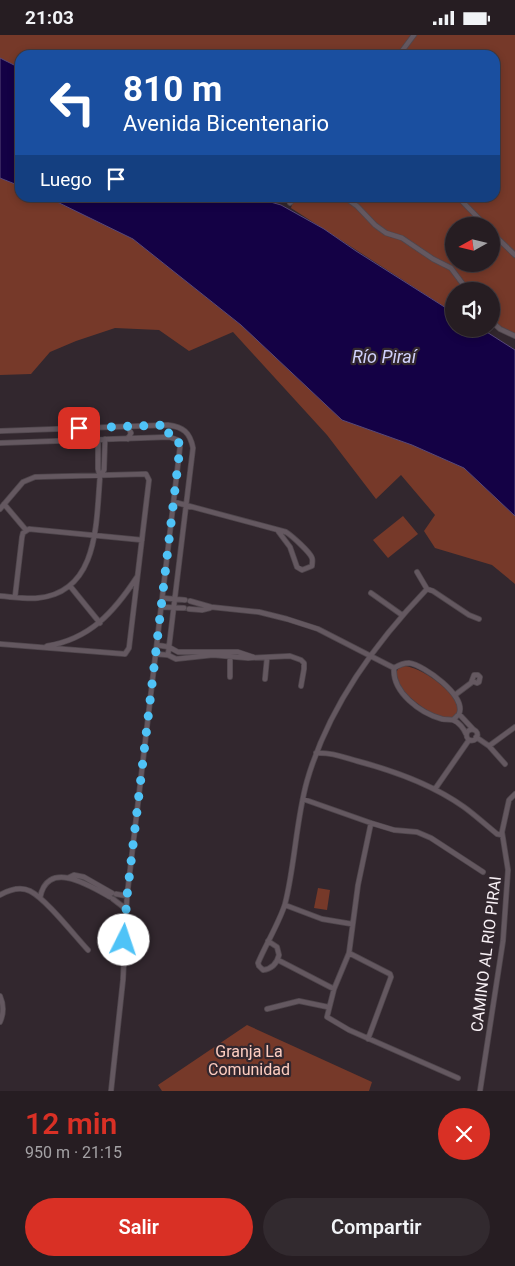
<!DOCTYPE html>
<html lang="es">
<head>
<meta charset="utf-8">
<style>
	body { margin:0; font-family:Roboto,sans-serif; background:#322a2f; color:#f1f3f6; height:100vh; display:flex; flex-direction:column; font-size:19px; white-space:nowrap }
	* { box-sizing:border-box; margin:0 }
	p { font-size:16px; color:#a4a2a5 }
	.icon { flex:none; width:28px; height:28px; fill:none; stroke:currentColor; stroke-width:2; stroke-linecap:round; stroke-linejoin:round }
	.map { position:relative; height:1056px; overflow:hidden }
	.side { display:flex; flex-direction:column; background:#261d22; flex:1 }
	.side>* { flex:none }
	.guide { position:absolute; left:15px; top:15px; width:485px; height:152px; border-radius:15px; box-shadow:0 2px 8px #0003,0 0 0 1px #423b40; background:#1a4fa0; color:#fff; overflow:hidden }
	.needle { width:32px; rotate:262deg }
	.buttons { position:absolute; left:445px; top:182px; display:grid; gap:10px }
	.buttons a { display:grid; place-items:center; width:55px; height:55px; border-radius:50%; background:#261d22; box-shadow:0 2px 8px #0003,0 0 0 1px #423b40; font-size:25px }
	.pin { position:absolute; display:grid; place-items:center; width:42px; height:42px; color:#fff; margin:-21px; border-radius:10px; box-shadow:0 2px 8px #0006 }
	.me { position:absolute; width:55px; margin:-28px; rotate:4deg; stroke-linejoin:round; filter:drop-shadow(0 0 4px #0008) }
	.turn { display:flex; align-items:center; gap:18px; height:105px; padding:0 25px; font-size:22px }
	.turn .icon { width:65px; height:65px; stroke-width:2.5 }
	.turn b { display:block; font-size:35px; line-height:42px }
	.then { display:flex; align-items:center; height:48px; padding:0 25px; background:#0003; gap:10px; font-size:19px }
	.round { display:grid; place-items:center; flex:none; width:52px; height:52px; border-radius:26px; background:#322a2f }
	.summary { display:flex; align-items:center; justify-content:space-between; height:85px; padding:0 25px }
	h1 { font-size:30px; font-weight:600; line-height:38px; color:#d93025 }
	.primary-button { display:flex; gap:10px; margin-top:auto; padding:10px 25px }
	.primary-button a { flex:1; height:58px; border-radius:30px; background:#d93025; color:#fff; font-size:20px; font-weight:600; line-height:58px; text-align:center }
	.primary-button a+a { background:#322a2f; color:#f1f3f6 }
	.status { display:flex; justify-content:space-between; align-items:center; height:35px; padding:0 25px; background:#261d22; direction:ltr }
	.status svg { height:14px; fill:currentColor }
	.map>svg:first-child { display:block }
	.green { fill:#763929 }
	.water { fill:#140145; stroke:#58497a }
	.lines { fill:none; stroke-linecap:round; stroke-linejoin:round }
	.minor-casing { stroke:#4f464c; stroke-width:6 }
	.minor { stroke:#645860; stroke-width:4.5 }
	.route { stroke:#4fc3f7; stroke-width:9; stroke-dasharray:0 16.2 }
	.labels { text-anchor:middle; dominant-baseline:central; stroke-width:4.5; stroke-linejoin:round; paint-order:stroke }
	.street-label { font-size:16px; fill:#f8f0f5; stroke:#32272e }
	.park-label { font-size:16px; fill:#fdcdc0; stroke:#32272e }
	.water-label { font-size:18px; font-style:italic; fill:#d0d1fb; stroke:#32272e }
</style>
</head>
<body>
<div class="status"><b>21:03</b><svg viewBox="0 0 49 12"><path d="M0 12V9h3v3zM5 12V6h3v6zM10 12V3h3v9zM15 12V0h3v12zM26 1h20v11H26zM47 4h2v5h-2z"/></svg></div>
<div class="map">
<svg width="515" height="1056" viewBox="0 0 515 1056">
	<rect width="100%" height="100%" fill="#32272e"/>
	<!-- green -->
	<path class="green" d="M0 0H412L397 20H20V33L0 23Z
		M415 0H515V219L491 195V191H488L473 174 460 163 495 162V20H400Z
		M0 143 20 151V162L49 163 133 204 241 290 342 385 412 410 464 433 515 481V549L492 530 435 513 424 496 435 480 401 440 376 464 327 400 233 297 189 316 159 295 115 293 76 306 50 317 31 339 0 340Z
		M297 163H351L390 202 401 204 429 224 451 234 467 256H454V278L291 173 293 166Z
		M352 163H457L484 191H454V229H491V199L515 222V300L504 295 491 284V256H470L457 238 378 192Z
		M403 481 418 499 388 523 373 505Z
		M403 631C420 630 470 665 455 681 444 693 404 660 398 649 397 646 396 642 396 638L398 634Z
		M318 853 330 855 327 875 314 873Z
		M247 990 372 1047 369 1056H162L158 1050Z"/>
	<!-- water -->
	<path class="water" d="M0 23 20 33V151L0 143Z
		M253 162 281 170 324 194 356 216 454 278V294H482L515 315V481L464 433 412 410 342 385 241 290 133 204 49 163Z"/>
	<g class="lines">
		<!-- minor casing -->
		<g class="minor-casing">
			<path id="minor" d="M399 20 414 0
				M344 162 357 171 375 190 386 198 402 203 433 224 451 233 468 256
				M458 162 486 191
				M290 168 296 162
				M491 197 515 220
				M491 286 500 294 515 301
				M128 392 131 398 128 404
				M0 396 168 390C183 392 190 397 193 413L168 620
				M0 408 169 402 178 405 180 412 127 861 123 945 111 1056
				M100 442 104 435 105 404
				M174 467 286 497C292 501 310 517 312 523 313 526 312 528 312 531L302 535 297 532 290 512 278 496
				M4 469 26 495
				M0 474 23 447 35 442 146 439 149 445 129 613 125 619 0 609
				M417 537 427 554 433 556 469 580 479 584
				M70 551 100 588
				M371 558 402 580
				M0 561C13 562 26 564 38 563 99 557 96 487 100 442L98 434V404
				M15 562 22 502 23 498 29 494 142 505
				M163 563 185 565
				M190 566 211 572 259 577 287 584 318 594 394 633
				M162 572 184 573
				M189 574 202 575 210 573
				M157 610 169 612 178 617H238L253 622
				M47 611C90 604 114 577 137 542
				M156 619 168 620 176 624 213 620 248 623 290 621 301 625 304 628V634L301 651
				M394 633C392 657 420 678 442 684 445 685 450 684 453 685 459 687 464 694 466 699
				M394 633C399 630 403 628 409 628 424 630 467 661 459 679 457 681 455 683 453 685
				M230 642V623
				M265 644 267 623
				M455 660 471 648 474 640H478L480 642 479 647 477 648 472 646
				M459 679 473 694
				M466.5 700a5.5 5.5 0 1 1 11 0a5.5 5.5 0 1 1-11 0Z
				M476 702 489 711 505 729
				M489 711 515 692
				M316 718C330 717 343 722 357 726 395 736 432 749 464 772 475 780 486 790 497 799L502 800
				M435 754 469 705
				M303 764 371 788 394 795 417 797 431 803 483 837
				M371 788 358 850 349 918 334 954 327 982 349 995 458 1043
				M68 843 74 840 84 842 112 858
				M116 859 127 861
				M0 860C9 855 20 851 30 856 46 864 74 900 88 915
				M40 863C47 824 89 850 110 862
				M113 864 126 874
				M285 870 322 884 352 889
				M268 906 277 912 279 920C277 928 272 934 263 935L259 931 258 928C265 911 280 886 285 869 295 830 296 785 307 746 328 673 375 608 427 554
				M349 918 390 939 391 942 368 1004
				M278 925 334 954
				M0 961C4 970 4 978 0 987
				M267 974 299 966 328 972
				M480 1056 503 906 508 835 502 797 509 765 515 759"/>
		</g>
		<!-- minor -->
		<use href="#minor" class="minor"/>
	</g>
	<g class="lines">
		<!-- route -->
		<path class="route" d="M79 393 168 390 169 402 178 405 180 412 127 861 124 905"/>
	</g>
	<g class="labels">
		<!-- street labels -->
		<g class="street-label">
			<text transform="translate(486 919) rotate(-83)">CAMINO AL RIO PIRAI</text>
		</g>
		<!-- park labels -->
		<g class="park-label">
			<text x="249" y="1016">Granja La<tspan x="249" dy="18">Comunidad</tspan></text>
		</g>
		<!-- water labels -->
		<g class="water-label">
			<text x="384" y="321">Río Piraí</text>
		</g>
	</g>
</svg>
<div class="buttons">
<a><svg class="needle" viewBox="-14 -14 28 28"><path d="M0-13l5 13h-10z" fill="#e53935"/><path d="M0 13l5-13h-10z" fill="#a4a2a5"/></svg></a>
<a><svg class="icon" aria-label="sound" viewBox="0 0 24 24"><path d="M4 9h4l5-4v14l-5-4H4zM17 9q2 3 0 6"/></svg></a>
</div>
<div class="pin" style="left:79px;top:393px;background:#d93025"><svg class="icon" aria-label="arrive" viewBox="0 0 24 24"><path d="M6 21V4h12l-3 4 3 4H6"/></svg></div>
<svg class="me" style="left:124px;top:905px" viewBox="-20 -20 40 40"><circle r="19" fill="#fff"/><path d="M0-13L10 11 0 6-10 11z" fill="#4fc3f7"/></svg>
<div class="guide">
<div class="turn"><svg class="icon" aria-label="left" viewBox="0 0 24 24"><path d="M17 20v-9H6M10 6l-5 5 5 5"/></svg><div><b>810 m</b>Avenida Bicentenario</div></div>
<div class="then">Luego<svg class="icon" aria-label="arrive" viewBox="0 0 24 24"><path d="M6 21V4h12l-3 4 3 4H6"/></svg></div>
</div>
</div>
<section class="side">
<div class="summary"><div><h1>12 min</h1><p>950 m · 21:15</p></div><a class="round" style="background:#d93025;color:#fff"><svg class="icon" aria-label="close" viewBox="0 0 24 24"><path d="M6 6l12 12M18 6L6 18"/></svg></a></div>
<div class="primary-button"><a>Salir</a><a>Compartir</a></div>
</section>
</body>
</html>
